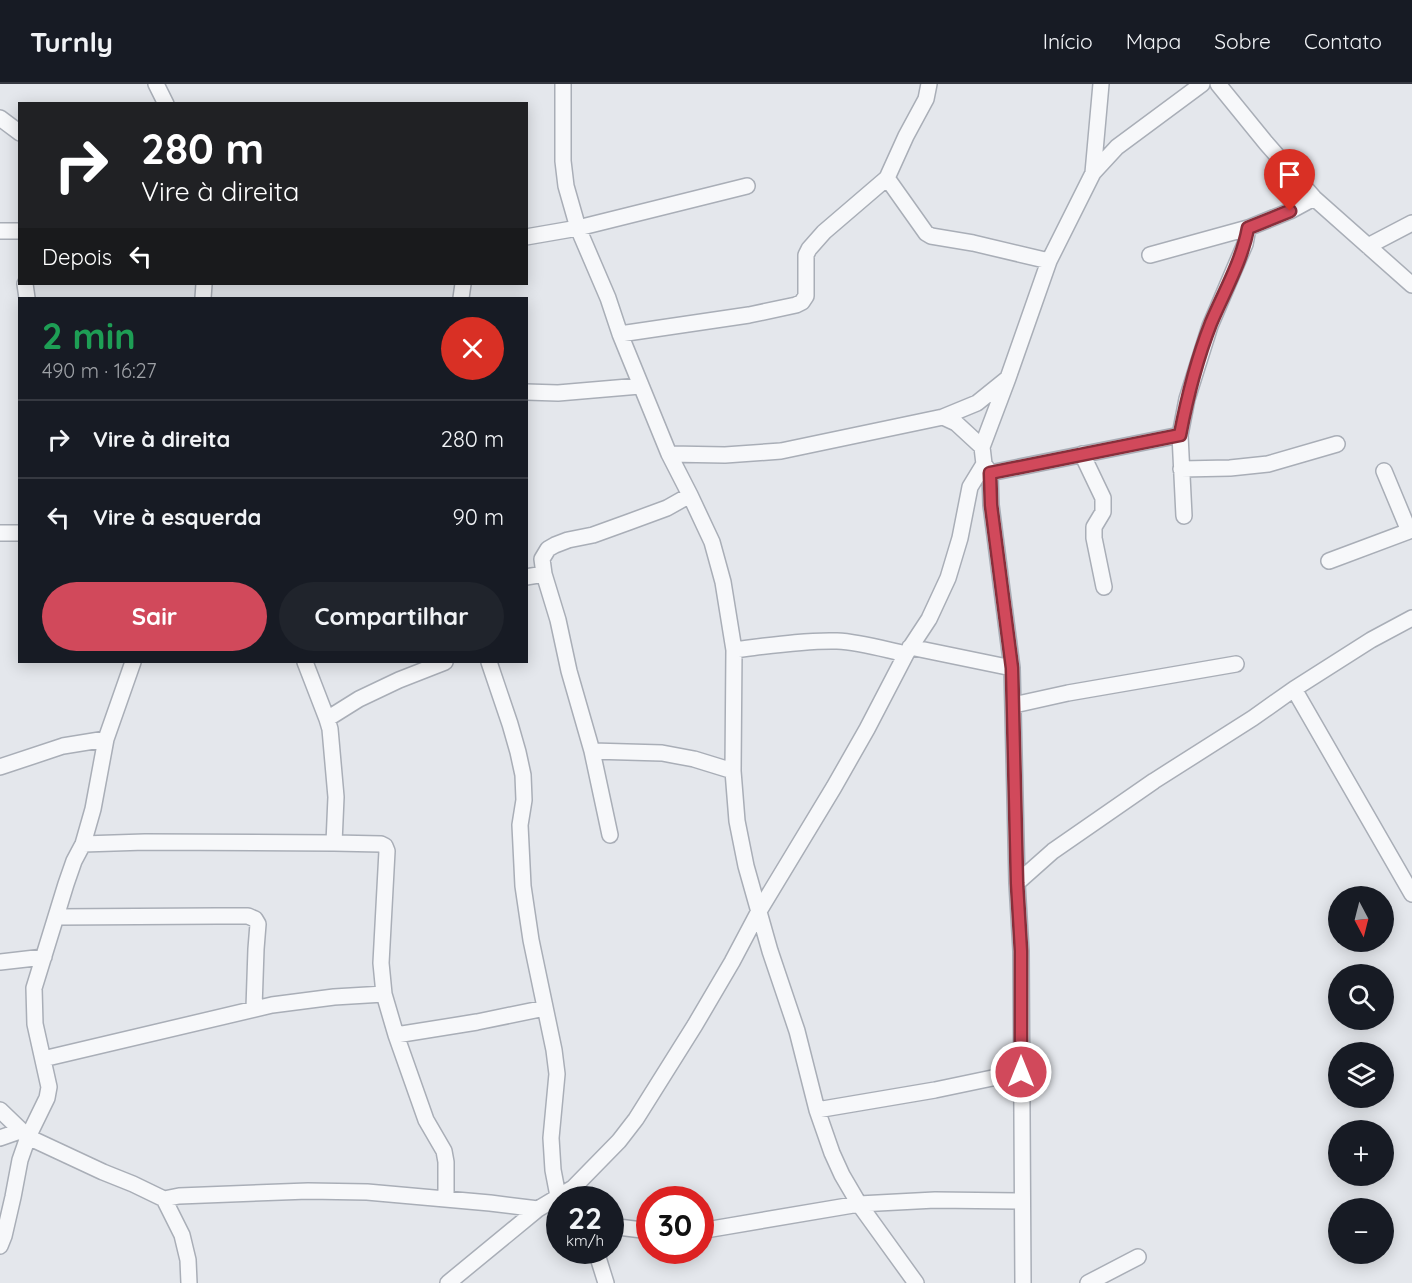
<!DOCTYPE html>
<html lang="pt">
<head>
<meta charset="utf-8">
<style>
	body { margin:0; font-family:Quicksand,sans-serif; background:#20242c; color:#f1f3f6; height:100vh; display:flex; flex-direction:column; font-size:22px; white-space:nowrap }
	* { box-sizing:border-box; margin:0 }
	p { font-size:20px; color:#9ea1a6 }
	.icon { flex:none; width:33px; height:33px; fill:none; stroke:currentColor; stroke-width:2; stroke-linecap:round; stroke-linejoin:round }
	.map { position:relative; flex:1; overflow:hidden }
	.details { position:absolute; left:18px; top:213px; width:510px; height:366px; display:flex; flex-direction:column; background:#171b24; border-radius:0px; box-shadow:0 3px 15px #0003 }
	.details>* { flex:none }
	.guide { position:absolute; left:18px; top:18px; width:510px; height:183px; border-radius:0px; box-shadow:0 3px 15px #0003; background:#202124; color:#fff; overflow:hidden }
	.needle { width:39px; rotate:173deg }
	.tools { position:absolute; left:1328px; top:802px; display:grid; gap:12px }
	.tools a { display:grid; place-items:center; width:66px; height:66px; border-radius:50%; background:#171b24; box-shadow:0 3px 15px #0003; font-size:30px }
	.speed { position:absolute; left:546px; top:1102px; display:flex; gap:12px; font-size:30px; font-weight:700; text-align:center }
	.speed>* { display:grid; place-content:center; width:78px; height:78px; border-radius:50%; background:#171b24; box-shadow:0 3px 15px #0003; line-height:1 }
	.speed small { font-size:15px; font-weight:400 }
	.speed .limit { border:9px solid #d22; background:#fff; color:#111 }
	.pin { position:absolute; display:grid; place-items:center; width:51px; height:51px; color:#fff; margin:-62px -26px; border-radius:50% 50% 50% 0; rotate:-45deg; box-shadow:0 0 6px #0007 }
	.pin .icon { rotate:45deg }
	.me { position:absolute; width:66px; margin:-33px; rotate:0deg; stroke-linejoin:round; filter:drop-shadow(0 0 4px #0008) }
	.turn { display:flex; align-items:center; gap:21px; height:126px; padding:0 24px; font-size:27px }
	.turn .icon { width:78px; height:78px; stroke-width:2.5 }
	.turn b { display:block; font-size:42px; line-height:51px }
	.then { display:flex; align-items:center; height:57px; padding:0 24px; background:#0003; gap:12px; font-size:22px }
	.round { display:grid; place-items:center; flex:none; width:63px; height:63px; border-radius:32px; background:#20242c }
	.overview { display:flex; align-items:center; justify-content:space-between; height:102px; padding:0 24px }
	h1 { font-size:36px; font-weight:700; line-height:45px; color:#1e9e55 }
	.action { display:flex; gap:12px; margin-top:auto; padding:12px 24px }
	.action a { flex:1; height:69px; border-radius:36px; background:#d1495b; color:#fff; font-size:24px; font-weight:700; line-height:69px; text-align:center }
	.action a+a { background:#20242c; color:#f1f3f6 }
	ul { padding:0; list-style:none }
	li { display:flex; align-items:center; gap:18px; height:78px; padding:0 24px; border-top:2px solid #363941 }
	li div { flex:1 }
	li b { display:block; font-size:22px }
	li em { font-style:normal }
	header { display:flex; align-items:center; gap:36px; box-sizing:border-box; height:84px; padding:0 30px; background:#171b24; border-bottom:2px solid #363941 }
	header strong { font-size:28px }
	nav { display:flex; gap:33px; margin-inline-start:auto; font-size:21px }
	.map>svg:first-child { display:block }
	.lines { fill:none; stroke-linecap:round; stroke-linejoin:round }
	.minor-casing { stroke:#a9aeb7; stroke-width:18 }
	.minor { stroke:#f7f8fa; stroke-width:15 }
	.route-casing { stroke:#882f3b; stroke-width:15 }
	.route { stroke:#d1495b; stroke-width:10 }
</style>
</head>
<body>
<header>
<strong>Turnly</strong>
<nav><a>Início</a><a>Mapa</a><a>Sobre</a><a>Contato</a></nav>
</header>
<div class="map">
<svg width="1412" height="1199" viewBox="0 0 1412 1199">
	<rect width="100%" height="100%" fill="#e4e7ec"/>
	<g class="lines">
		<!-- minor casing -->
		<g class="minor-casing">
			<path id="minor" d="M156 0 166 20
				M563 0V77L566 102 578 144 608 214 620 250 669 370 690 411 712 458 723 498 734 566 733 687 737 737 746 782 770 867 797 947 817 1026 832 1069 842 1091 859 1120 916 1199
				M1218 0 1266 59 1314 114 1412 201
				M0 34 20 49
				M1093 89 1101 0
				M887 94 926 149 931 152 973 159 1049 177
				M0 147H20
				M526 153 578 144 747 102
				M1368 162 1412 139
				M1150 171 1248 144 1290 127 1314 114
				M25 200 27 214
				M203 214 204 200
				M461 214 463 200
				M620 250 749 231 796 221 802 218 806 212V171L809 165 824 148 887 94 906 52 926 15 929 0
				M1008 294 982 363 984 380 990 389 991 421 1012 584 1017 799 1021 867 1023 1199
				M526 308 558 309 640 302
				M943 333 956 339 982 363
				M669 370 725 371 781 367 943 333 977 319 1008 294 1049 177 1093 89 1117 63 1202 0
				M1082 370 1103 414V428L1094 443V454L1104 503
				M1181 385 1230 384 1268 380 1337 360
				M1384 387 1409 447
				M990 389 1180 351
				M1184 432 1180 351 1187 315 1210 242 1245 160 1248 144
				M0 449H20
				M1329 477 1412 446
				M526 493 544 490
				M910 563 1012 584
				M734 566C767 562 803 556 837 557 860 558 883 565 906 570
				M305 578 327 635 330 645 336 713 334 759
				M489 578 510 640 518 668 523 691 524 716 520 741 523 802 531 856 554 966 557 990 551 1054 553 1086 558 1112
				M1294 605 1412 810
				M1014 621 1068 609 1236 580
				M327 635 359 615 399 596 445 578
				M592 667 662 669 694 675 733 687
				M0 683 63 662 106 655
				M610 751 592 667 569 587 558 536 544 490 542 475 548 465 555 461 568 456 593 451 629 438 667 424 690 411
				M83 760 145 758 334 759 381 760 385 762 387 767 381 879 384 910 396 951 426 1036 444 1067 446 1078V1115
				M1017 799 1053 767 1154 697 1253 634 1294 605 1371 556 1412 534
				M57 833 217 832H248L255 835 258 840 256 865 254 924
				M0 878 44 873
				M396 951 477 938 545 924
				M43 975 272 921 334 913 384 910
				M0 1026 28 1053 103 1088 133 1100 164 1115 182 1151 188 1176 189 1199
				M817 1026 935 1006 1021 988
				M0 1054 20 1047
				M164 1115 179 1112 308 1107 367 1108 490 1119 538 1125
				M610 1142 650 1147
				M700 1147 859 1120 935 1116 1021 1117
				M0 1162 4 1152 13 1113 20 1076 28 1053 47 1014 49 1003 35 940 34 904 66 800 74 777 83 760 93 725 106 655 133 578
				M596 1167 606 1199
				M448 1199 538 1125 573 1104 619 1057 636 1035 695 941 732 878 759 827 834 703 867 645 906 570 929 535 948 494 960 454 970 403 984 380
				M1088 1199 1138 1173"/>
		</g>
		<!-- minor -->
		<use href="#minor" class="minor"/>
	</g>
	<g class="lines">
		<!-- route casing -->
		<g class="route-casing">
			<path id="route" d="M1021 988V867L1017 799 1012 584 991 421 990 389 1180 351C1187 314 1197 275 1211 239 1224 208 1242 177 1248 144L1290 127"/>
		</g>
		<!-- route -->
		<use href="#route" class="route"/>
	</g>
</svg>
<div class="tools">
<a><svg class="needle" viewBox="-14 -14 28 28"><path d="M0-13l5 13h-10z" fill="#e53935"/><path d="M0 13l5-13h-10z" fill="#9ea1a6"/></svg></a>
<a><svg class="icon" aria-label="search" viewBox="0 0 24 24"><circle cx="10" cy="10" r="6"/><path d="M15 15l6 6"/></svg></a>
<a><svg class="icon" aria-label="layers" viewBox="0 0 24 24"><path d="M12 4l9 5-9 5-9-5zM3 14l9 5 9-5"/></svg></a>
<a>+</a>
<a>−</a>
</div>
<div class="speed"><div>22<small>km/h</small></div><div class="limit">30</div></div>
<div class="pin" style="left:1290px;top:127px;background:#d93025"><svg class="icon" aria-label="arrive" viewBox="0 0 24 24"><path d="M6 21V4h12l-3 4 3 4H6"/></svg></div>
<svg class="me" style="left:1021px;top:988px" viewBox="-20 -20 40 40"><circle r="17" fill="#d1495b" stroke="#fff" stroke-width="3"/><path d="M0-11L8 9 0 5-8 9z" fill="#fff"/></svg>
<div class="guide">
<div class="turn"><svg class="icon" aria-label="right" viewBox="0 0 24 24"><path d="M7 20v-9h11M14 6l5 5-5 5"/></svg><div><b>280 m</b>Vire à direita</div></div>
<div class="then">Depois<svg class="icon" aria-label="left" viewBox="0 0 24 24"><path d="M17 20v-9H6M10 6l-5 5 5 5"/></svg></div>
</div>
<section class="details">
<div class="overview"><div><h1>2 min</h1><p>490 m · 16:27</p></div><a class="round" style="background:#d93025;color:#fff"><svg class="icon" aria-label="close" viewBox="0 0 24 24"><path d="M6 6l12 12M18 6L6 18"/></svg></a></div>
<ul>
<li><svg class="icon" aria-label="right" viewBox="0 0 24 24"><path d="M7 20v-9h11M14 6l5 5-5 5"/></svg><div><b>Vire à direita</b></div><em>280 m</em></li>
<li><svg class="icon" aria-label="left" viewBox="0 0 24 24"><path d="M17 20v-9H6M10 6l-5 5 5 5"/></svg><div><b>Vire à esquerda</b></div><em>90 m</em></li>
</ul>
<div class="action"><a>Sair</a><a>Compartilhar</a></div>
</section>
</div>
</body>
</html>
